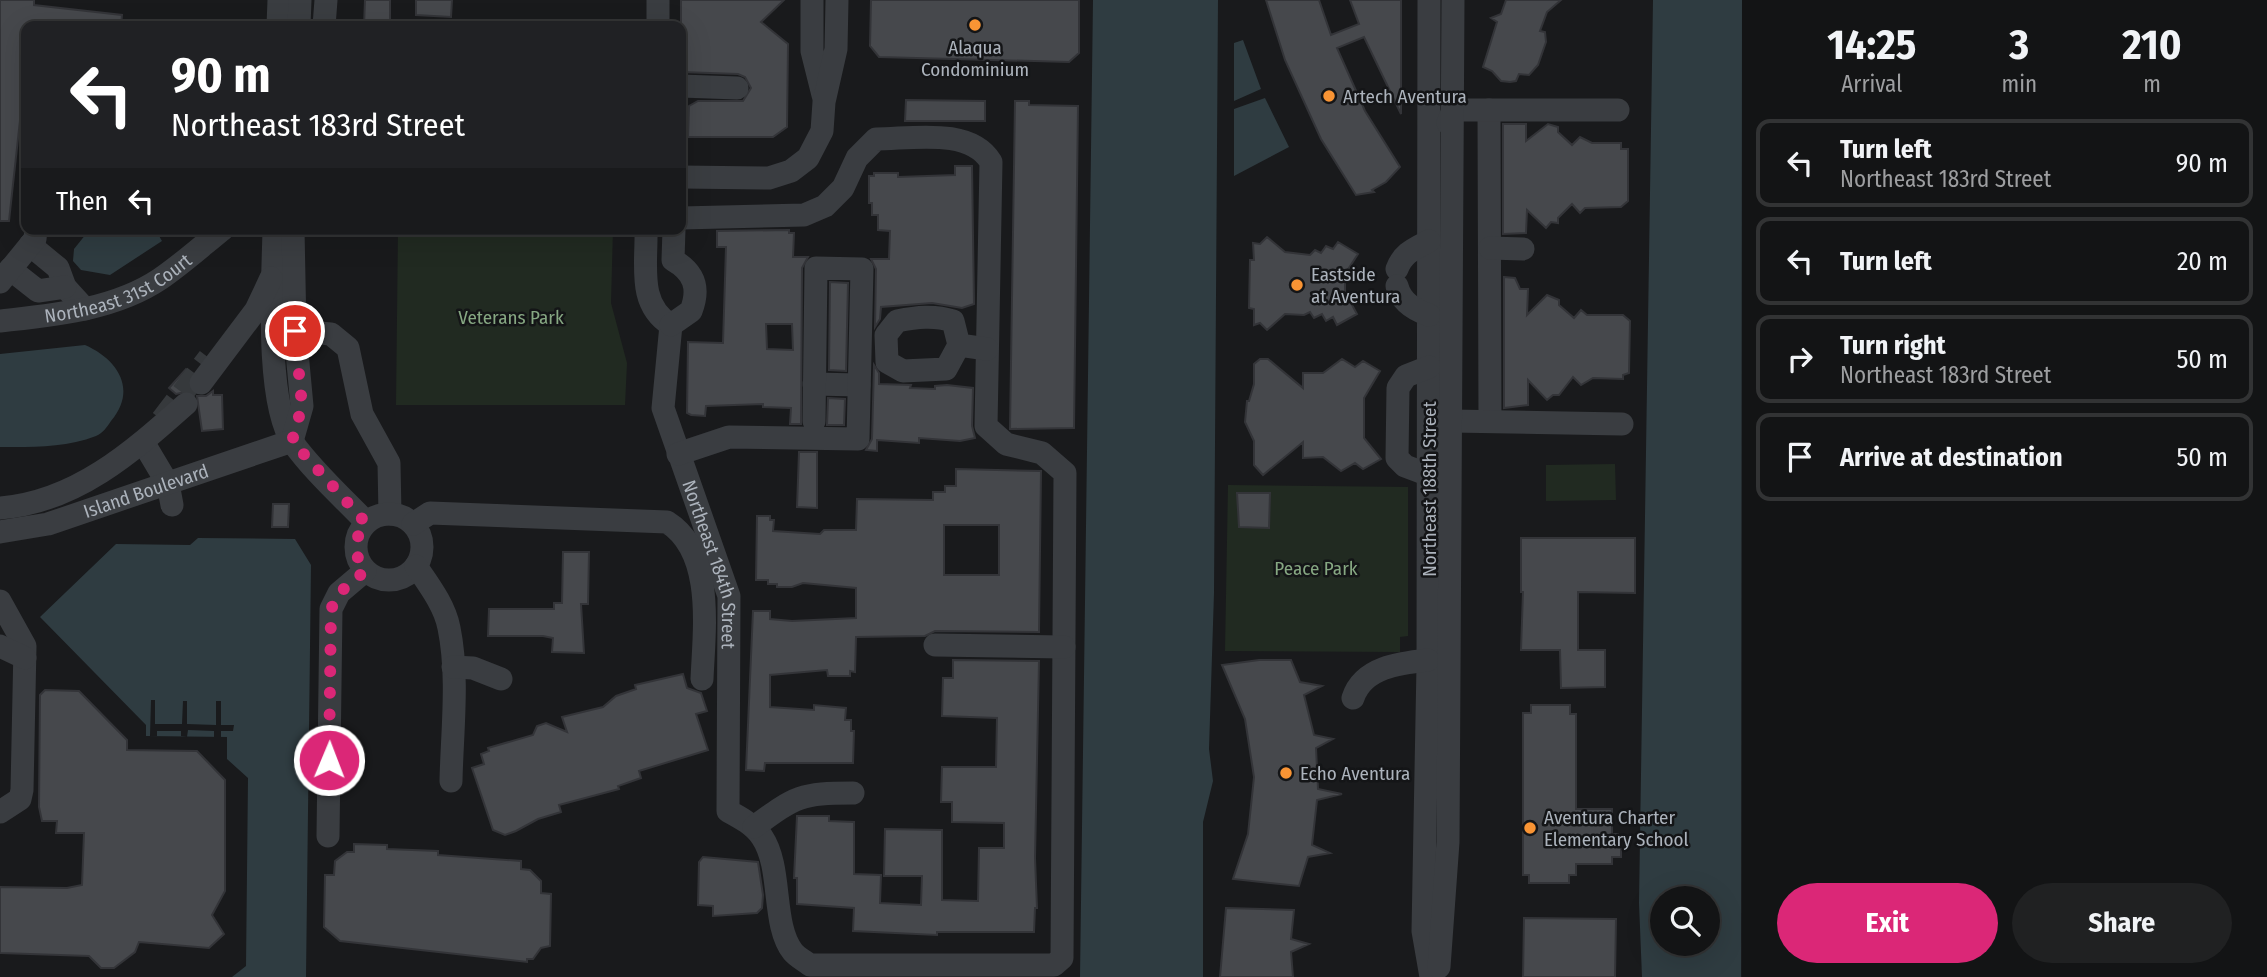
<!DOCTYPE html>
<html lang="en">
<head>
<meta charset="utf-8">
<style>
	body { margin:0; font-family:"Fira Sans Condensed",sans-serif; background:#202122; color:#f1f3f6; height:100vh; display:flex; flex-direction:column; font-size:26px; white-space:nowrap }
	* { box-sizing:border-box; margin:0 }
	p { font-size:23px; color:#9d9ea0 }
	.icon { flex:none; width:38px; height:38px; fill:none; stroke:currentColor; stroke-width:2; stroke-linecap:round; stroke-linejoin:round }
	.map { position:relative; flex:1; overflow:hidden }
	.sheet { display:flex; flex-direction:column; background:#131415; width:525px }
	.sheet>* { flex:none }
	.banner { position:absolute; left:21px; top:21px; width:665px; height:214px; border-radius:14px; box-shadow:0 7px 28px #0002,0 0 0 2px #323334; background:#202124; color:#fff; overflow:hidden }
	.tools { position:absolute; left:1650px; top:886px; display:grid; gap:14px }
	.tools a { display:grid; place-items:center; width:70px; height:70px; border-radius:50%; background:#131415; box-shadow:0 7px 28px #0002,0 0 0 2px #323334; font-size:35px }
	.pin { position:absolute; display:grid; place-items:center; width:60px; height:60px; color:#fff; margin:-30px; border:4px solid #fff; border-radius:50%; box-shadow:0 2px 7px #0007 }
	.me { position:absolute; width:77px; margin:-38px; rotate:1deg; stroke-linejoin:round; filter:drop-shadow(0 0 5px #0008) }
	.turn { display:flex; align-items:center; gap:24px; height:147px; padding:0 35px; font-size:32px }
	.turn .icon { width:91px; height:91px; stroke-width:2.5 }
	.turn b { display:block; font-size:49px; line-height:60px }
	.then { display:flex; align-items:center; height:66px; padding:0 35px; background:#0003; gap:14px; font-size:26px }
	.eta { display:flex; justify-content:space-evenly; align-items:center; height:119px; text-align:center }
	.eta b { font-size:42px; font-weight:700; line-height:49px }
	.cta { display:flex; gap:14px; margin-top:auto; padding:14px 35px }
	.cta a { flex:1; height:80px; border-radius:42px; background:#db2777; color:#fff; font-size:28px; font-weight:700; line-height:80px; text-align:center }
	.cta a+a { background:#202122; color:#f1f3f6 }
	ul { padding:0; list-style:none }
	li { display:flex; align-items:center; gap:21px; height:88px; margin:0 14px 10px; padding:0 21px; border:4px solid #323334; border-radius:14px }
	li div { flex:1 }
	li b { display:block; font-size:26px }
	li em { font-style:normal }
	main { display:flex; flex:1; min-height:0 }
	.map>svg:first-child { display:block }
	.green { fill:#212a21 }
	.water { fill:#2f3c41; fill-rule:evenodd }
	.pier { fill:#191a1c }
	.building { fill:#46484c; stroke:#333438; stroke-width:2; fill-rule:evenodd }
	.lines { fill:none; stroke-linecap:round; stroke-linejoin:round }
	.minor-tunnel { stroke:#36393c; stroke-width:23; stroke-dasharray:23 11; stroke-linecap:butt }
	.minor { stroke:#3a3d41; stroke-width:23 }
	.route { stroke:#db2777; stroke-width:12; stroke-dasharray:0 21.6 }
	.poi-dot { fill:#f99434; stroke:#141517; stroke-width:2.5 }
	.labels { text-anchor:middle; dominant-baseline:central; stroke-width:5; stroke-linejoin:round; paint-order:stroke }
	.poi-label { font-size:19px; fill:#acb3bc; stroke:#141517; text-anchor:start }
	.street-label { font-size:19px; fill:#acb3bc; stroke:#141517 }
	.park-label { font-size:19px; fill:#86a782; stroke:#141517 }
</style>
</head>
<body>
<main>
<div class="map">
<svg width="1742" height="977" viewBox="0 0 1742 977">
	<rect width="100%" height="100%" fill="#191a1c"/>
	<!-- green -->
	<path class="green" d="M398 229H613L611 303 627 363 625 405H396Z
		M1615 464 1616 500 1546 501V465Z
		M1228 485 1408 487V636L1400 637V652L1225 651Z"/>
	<!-- water -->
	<path class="water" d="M1093 0H1218L1214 593 1209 749 1213 781 1203 822V977H1080Z
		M1653 0H1742L1741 977H1642L1639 903ZM1662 898H1708V943H1662Z
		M1243 40 1261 89 1234 101V43Z
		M1265 98 1289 147 1234 176V109Z
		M90 229H155L162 241 110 275 81 270 73 261 74 249Z
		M85 345C117 359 138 389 111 421 107 427 103 433 96 436 65 448 33 447 0 447V354Z
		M198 538 295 539 311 565 306 977H232L246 966 248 778 227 759V737L146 736V725L40 617 116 544 190 545Z"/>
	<!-- pier -->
	<path class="pier" d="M151 700H155V724H182L183 701H187V724L216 725V701H221V725H234L233 731H221V737H214V731L188 730 187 737 181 736V731H157V736H150Z"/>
	<!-- building -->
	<path class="building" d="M0 0H34V5L122 15 121 26H26V93H23L9 221H0Z
		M365 0H390V26H364Z
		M416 0H452L451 17 416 15Z
		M681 0H784L761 22 788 44 787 127 773 137H688L689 106 698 101H743L751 88 745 77 738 74 681 72Z
		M871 0H1079V53L1069 62 879 57 870 46Z
		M1266 0H1319L1331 35 1359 24 1350 0H1401V114L1364 37 1337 48 1365 111 1400 167 1386 182 1372 190 1374 192 1356 195 1321 139 1285 60Z
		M1506 0H1561L1547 12 1540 31 1545 32 1546 42 1538 65 1529 75 1519 74 1516 81 1510 82 1501 81 1492 71 1483 67 1497 22 1491 18 1501 14Z
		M906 100 985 101V121H905Z
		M1015 101H1029V105L1078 106 1074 428 1010 429Z
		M1503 124H1526V141L1548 124 1558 127V132L1572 145 1580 137 1592 143H1621V149H1628V201L1621 207 1585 208 1580 213 1572 204 1558 218V223L1551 222 1546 228 1527 210 1526 233 1503 234Z
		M955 166H972L974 304 962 308 932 303 881 307 880 319 875 327 876 269 871 259H889L890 231 878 230V215H872V203H869V176H874V173H898V177L955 175Z
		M789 230V233H794L793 257H808L802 268 801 424H790L791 408 763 407V404L706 406 705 416 691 415 687 413 688 342 723 343 726 247H717V231ZM766 324H792L793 350 767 349Z
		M1267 237 1285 252 1310 255 1315 250 1321 253 1326 246 1333 249 1338 242 1358 254 1345 274V292L1357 314 1337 325 1333 317 1326 321 1322 314 1314 318 1310 312 1304 315 1285 314 1267 330 1260 323 1254 325V309L1249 308 1250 260H1254L1253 243 1260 244Z
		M1504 277 1515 278 1520 289H1528L1527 315 1547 295 1559 300V305L1574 318 1581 310 1587 315H1623L1630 321 1629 373 1623 375V379L1593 378 1581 385 1573 377 1559 395H1553L1547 400 1528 380V405L1504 408Z
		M830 282 848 283 846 371 829 370Z
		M1260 359H1268L1303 388V373H1323L1342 359 1355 367 1363 361 1380 371 1364 398V438L1381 459 1363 469 1355 463 1341 471 1323 457 1303 458V442L1263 475 1254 465V441L1245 422 1247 401H1249L1254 384V364Z
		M874 365 879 373V384L911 385 910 388 935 389V386L947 385 973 388 972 426 975 438 960 441 919 438V443L877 440V451L866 450 872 439Z
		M186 369 191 373 187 382 190 391 176 394 169 388Z
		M213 391V395H222L223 429 202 431 197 396H206Z
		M828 398 845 399 844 425H827Z
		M799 452H817V508L797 507Z
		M956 469 1041 471 1039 632 935 631 925 636 856 637 855 672 850 671V676H828L827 670 770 675V707L814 710V705L846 708 845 720H851V731H854L853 763H765L764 771 746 770 753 611H770V619L792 621 856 618V588L803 583 792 587H777V584H768V580H756L757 516H770V520H774L773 531 820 534 824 530H856L857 499 933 500V492H945V486H956ZM944 525H999V575H944Z
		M1237 493H1270L1269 528 1239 527Z
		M273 504H289L288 527H272Z
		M1521 538H1635V593L1578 592V650H1605V687L1561 688 1560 650H1521L1523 592H1521Z
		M563 552H589L588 604H581L584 653 552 652 553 638 543 636H488L489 609H554V603H562Z
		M953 660 1039 661 1035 858 1037 908H1035L1034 932H937V935L853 931 854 908 797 904V878H794L797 816H829V821L854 822V874L881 875 880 903 921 905 922 876H884L885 829 942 830V900L978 901 979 848H1004V823L952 822V802H941L942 767H996L997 718 942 716 943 678H953Z
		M1259 660H1291L1300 682 1322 686 1304 695 1314 735 1333 739 1316 748 1318 789 1342 794 1317 800 1312 845 1330 853 1308 857 1299 886 1233 879 1248 834 1254 777 1245 719 1222 665Z
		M683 674 687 688 701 693 707 711 696 714 708 750 639 771 641 778 618 786 619 789 559 805 561 812 538 819 516 831 505 835 493 830 472 768 484 764 481 754 489 751 488 748 533 735 537 726 546 723 567 732 562 717 603 707 616 696 636 689 635 685Z
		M45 690 79 691 127 740V750L197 751 225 780V891L212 915 224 934 209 948 139 942 135 952 114 968H101L89 956 0 953V887L67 888 82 885 84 833H56L57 821H42L39 807 40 695Z
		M1531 705H1570V714H1576V809H1612V834H1618V840H1621V857H1612V864H1576V875H1569V883H1529V875H1523V713H1531Z
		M354 844 387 845V849L438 851V855L521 861V869L530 870 541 881V893L551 894 550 946 541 948 533 959H527V962L340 941 324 927 325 875H334L335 861 347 852H354Z
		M703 857 758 862 763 895 762 908 757 913 713 916V906L698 905 699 862Z
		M1226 908 1294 910 1291 939 1309 944 1291 952 1293 977H1220Z
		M1524 918 1616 919 1615 977H1523Z"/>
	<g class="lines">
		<!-- minor-tunnel -->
		<path class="minor-tunnel" d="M162 420 209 358"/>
		<!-- minor -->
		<g class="minor">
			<path d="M812 0V51L823 95"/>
			<path d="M1429 0 1428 665 1423 931 1431 977"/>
			<path d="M278 26 279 0"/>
			<path d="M299 26 300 0"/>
			<path d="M324 26 326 0"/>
			<path d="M658 26V0"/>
			<path d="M681 86 737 88"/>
			<path d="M1489 110 1490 421"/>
			<path d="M1448 123 1453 110H1618"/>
			<path d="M681 177 769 178 791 171 808 158 822 131 824 102 836 49 837 0"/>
			<path d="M274 229C273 280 265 402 293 443 314 472 342 497 366 522"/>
			<path d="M646 229C647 265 637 304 671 325"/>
			<path d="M30 245 58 268 65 287 85 309"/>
			<path d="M1490 248 1523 249"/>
			<path d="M10 269 38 291 65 287"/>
			<path d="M1397 269C1403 253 1414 249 1429 241"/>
			<path d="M0 282 35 239 36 229"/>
			<path d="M1397 286C1401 302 1414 310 1429 315"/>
			<path id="s1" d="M0 321C53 315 114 310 160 279 182 264 202 246 223 229"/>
			<path id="s2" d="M671 325 663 408 729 596 728 811C741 818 754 825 762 837 783 868 771 924 793 952 797 957 805 961 810 965H1054L1062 958 1065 473 1042 453 1006 444 986 426 991 162C970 127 911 139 876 139L857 158 843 188 825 206 804 215 681 218"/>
			<path d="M671 325 691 311C700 288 694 272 673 260L674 229"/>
			<path d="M295 331 331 334 348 348 362 414 389 463 390 514"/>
			<path d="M959 345 946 369 903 371 887 362 886 335 897 321C917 317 934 315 953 321L959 345 987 349"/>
			<path d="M201 383 256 310 271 278"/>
			<path d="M814 384 859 385"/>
			<path d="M1451 421 1622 424"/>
			<path d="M292 441 302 406 295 331 293 229"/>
			<path d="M143 442 168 484 172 505"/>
			<path d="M678 454 729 437 858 439 862 269 816 268 814 421"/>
			<path d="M1429 475 1405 466 1397 458 1398 388 1406 376 1429 367"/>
			<path d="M0 508C76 502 132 452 186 404"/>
			<circle cx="389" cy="547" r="33"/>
			<path d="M413 524 430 513 667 522C715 552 704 631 702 679"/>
			<path id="s3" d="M0 532 48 524 292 441"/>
			<path d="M416 566C429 585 445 606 449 628 459 677 452 732 451 781"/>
			<path d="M0 601 25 646 22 790 20 799 0 812"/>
			<path d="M935 645 1064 647"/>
			<path d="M0 646 25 658"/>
			<path d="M453 667 473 668 501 679"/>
			<path d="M1353 698C1363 667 1400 663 1428 660"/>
			<path d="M754 827C796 796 801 793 853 793"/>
			<path d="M328 836 331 609 339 593 365 571"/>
			<path d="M1439 967 1448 842 1453 0"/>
		</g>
	</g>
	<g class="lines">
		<!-- route -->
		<path class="route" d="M295 331 302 406 292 441 366 523C353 539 353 554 365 571L339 593 331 609 329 760"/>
	</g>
	<!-- markers -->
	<g class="poi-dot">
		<circle cx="975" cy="25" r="7"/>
		<circle cx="1329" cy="96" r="7"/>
		<circle cx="1297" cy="285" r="7"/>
		<circle cx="1286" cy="773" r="7"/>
		<circle cx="1530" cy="828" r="7"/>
	</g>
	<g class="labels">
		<!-- poi labels -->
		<g class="poi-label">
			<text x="975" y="47" text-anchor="middle">Alaqua<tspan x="975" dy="22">Condominium</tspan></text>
			<text x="1343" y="96">Artech Aventura</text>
			<text x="1311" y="274">Eastside<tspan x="1311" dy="22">at Aventura</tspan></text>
			<text x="1300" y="773">Echo Aventura</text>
			<text x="1544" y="817">Aventura Charter<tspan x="1544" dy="22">Elementary School</tspan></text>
		</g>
		<!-- street labels -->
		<g class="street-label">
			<text stroke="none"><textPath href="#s1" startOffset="124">Northeast 31st Court</textPath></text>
			<text transform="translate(1429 489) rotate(-90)">Northeast 188th Street</text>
			<text stroke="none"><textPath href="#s3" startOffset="152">Island Boulevard</textPath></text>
			<text stroke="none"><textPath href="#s2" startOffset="248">Northeast 184th Street</textPath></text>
		</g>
		<!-- park labels -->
		<g class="park-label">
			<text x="511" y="317">Veterans Park</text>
			<text x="1316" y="568">Peace Park</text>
		</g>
	</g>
</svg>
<div class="tools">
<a><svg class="icon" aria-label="search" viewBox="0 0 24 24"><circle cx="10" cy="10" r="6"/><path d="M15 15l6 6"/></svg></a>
</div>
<div class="pin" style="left:295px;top:331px;background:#d93025"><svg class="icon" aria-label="arrive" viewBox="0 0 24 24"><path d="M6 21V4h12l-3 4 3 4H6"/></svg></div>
<svg class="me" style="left:329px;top:760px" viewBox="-20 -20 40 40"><circle r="17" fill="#db2777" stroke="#fff" stroke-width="3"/><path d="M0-11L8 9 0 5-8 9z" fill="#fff"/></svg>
<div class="banner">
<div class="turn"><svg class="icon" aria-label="left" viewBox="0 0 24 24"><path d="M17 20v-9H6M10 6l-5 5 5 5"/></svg><div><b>90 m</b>Northeast 183rd Street</div></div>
<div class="then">Then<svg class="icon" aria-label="left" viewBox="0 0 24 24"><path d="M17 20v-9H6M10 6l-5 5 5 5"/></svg></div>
</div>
</div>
<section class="sheet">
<div class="eta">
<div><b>14:25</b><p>Arrival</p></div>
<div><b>3</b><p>min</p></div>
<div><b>210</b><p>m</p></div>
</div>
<ul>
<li><svg class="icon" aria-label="left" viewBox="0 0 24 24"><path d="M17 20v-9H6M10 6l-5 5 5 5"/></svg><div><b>Turn left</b><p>Northeast 183rd Street</p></div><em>90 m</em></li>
<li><svg class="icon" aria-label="left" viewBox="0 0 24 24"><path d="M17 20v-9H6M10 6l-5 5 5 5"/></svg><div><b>Turn left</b></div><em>20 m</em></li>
<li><svg class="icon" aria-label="right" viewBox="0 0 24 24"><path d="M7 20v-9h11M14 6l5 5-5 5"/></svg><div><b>Turn right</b><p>Northeast 183rd Street</p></div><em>50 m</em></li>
<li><svg class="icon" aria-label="arrive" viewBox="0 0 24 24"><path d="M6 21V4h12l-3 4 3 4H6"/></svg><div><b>Arrive at destination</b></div><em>50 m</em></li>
</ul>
<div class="cta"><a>Exit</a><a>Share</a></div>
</section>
</main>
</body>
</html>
